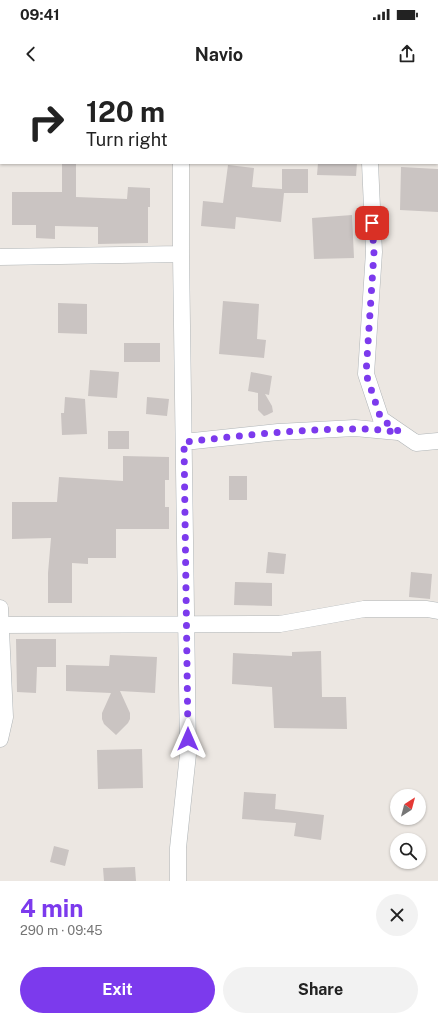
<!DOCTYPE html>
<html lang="en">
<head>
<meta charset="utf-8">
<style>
	body { margin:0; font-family:"Public Sans",sans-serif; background:#f2f2f2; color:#222; height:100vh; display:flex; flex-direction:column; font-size:15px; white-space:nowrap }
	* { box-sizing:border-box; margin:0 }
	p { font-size:13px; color:#767676 }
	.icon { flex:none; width:22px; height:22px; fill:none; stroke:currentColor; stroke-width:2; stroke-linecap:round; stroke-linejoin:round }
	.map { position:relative; height:801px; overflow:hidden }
	.details { display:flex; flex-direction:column; background:#fff; flex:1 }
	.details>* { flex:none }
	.top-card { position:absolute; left:0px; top:0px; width:438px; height:84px; box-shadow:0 1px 3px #0004; background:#fff; color:#222; overflow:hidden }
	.needle { width:26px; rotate:36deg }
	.fabs { position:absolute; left:390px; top:709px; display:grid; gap:8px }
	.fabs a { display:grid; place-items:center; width:36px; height:36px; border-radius:50%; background:#fff; box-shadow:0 1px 3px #0004; font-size:20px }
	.pin { position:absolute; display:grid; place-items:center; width:34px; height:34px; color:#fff; margin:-17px; border-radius:8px; box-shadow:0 2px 6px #0006 }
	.me { position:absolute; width:44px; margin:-22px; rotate:0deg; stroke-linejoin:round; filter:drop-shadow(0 0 3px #0008) }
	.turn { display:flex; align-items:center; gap:14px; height:84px; padding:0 20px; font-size:18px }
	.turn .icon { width:52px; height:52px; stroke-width:2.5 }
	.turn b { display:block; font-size:28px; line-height:34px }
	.round { display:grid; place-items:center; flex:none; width:42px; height:42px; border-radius:21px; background:#f2f2f2 }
	.headline { display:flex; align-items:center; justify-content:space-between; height:68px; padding:0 20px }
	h1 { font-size:24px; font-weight:700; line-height:30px; color:#7c3aed }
	.button { display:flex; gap:8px; margin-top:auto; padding:8px 20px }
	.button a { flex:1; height:46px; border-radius:24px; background:#7c3aed; color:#fff; font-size:16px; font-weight:700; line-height:46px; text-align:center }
	.button a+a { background:#f2f2f2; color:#222 }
	.status { display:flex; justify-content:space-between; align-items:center; height:28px; padding:0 20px; background:#fff; direction:ltr }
	.status svg { height:11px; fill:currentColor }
	header { display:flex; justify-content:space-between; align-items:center; height:52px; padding:0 20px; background:#fff; font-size:18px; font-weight:700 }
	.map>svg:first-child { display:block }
	.building { fill:#cac4c2 }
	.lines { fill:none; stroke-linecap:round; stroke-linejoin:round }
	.street-casing { stroke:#b0b5b7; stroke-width:17 }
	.street { stroke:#fff; stroke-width:16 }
	.route { stroke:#7c3aed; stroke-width:7; stroke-dasharray:0 12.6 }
</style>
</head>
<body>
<div class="status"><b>09:41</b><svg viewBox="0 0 49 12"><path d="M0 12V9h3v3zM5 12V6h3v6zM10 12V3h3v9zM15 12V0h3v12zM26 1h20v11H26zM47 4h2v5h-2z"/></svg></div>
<header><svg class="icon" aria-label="back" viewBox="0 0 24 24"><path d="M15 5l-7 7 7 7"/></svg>Navio<svg class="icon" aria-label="share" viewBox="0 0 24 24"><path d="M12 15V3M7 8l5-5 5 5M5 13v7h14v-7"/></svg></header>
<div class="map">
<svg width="438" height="801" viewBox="0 0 438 801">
	<rect width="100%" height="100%" fill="#ece7e2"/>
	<!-- building -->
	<path class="building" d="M62 83H76V117L127 119 128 107 150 108V127H148V163L98 164V147L55 146V159L36 158V145H12V112H62Z
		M318 83H357L356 96 317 95Z
		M228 85 254 88 252 107 282 109V89H308V113H284L281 142 236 137 235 149 201 146 203 121 223 123Z
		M401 87 438 89V132L400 130Z
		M352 135 354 178 314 179 312 138Z
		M223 221 259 224 257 259 266 260 264 278 219 274Z
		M58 223 87 224V254L58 253Z
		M124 263H160V282H124Z
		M90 290 119 292 117 318 88 316Z
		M251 292 272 296 269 315 265 314 272 326 273 332 267 335 264 336 258 330V313L248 311Z
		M65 317 85 319 87 354 62 355 61 333H64Z
		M147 317 169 319 167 336 146 334Z
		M108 351H129V369H108Z
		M123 376 169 377V400H165V427H169V449H116V478H88V484L72 483V523H48V493L51 458 12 459V422H57L59 397 123 401Z
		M229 396H247V420H229Z
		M268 472 286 474 284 494 266 493Z
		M411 492 432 494 430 519 409 517Z
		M235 502 272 503V526L234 525Z
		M16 559H56V587H37L36 613 17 612Z
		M321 571 322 617H346L347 649 274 648 272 607 232 604 233 573 292 576V572Z
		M110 575 157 577 155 613 120 611 130 633V639L128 643 116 655 104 644 102 639V633L111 613 66 611V585L109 586Z
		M142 669 143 708 98 709 97 670Z
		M244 712 276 714 275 729 324 735 321 760 294 756 296 743 242 739Z
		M54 766 69 770 65 786 50 782Z
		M135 787 136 801H104L103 788Z"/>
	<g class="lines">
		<!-- street casing -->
		<g class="street-casing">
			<path id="street" d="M367 0V1
				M183 1V0
				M253 1 274 0
				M0 25H1
				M370 83 374 172 366 294 381 339 416 363 438 361
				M0 177 181 174
				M184 362 278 352 355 348 398 352
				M0 528 5 637 0 659
				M0 545 280 544 364 529H427L438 531
				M178 801V768L188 674 181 174V83"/>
		</g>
		<!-- street -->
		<use href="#street" class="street"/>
	</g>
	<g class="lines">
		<!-- route -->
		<path class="route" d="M188 659 184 362C240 356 297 349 354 349 369 348 384 351 400 352L381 339 366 294 374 172 372 143"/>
	</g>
</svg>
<div class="fabs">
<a><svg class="needle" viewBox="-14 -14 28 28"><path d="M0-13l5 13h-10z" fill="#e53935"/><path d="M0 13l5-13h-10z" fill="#767676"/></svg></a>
<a><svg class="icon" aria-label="search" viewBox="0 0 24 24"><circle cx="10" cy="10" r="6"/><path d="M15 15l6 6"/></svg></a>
</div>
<div class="pin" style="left:372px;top:143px;background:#d93025"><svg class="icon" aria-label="arrive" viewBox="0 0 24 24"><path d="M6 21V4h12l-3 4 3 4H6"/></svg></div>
<svg class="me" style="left:188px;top:659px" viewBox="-20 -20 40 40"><path d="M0-17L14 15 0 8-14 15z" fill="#7c3aed" stroke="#fff" stroke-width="4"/></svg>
<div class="top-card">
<div class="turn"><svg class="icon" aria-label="right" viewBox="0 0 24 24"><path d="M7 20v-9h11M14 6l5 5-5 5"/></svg><div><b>120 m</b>Turn right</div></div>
</div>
</div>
<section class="details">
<div class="headline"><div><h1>4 min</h1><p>290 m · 09:45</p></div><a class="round"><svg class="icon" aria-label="close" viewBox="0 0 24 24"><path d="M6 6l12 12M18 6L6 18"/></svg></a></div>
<div class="button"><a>Exit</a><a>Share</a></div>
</section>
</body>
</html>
